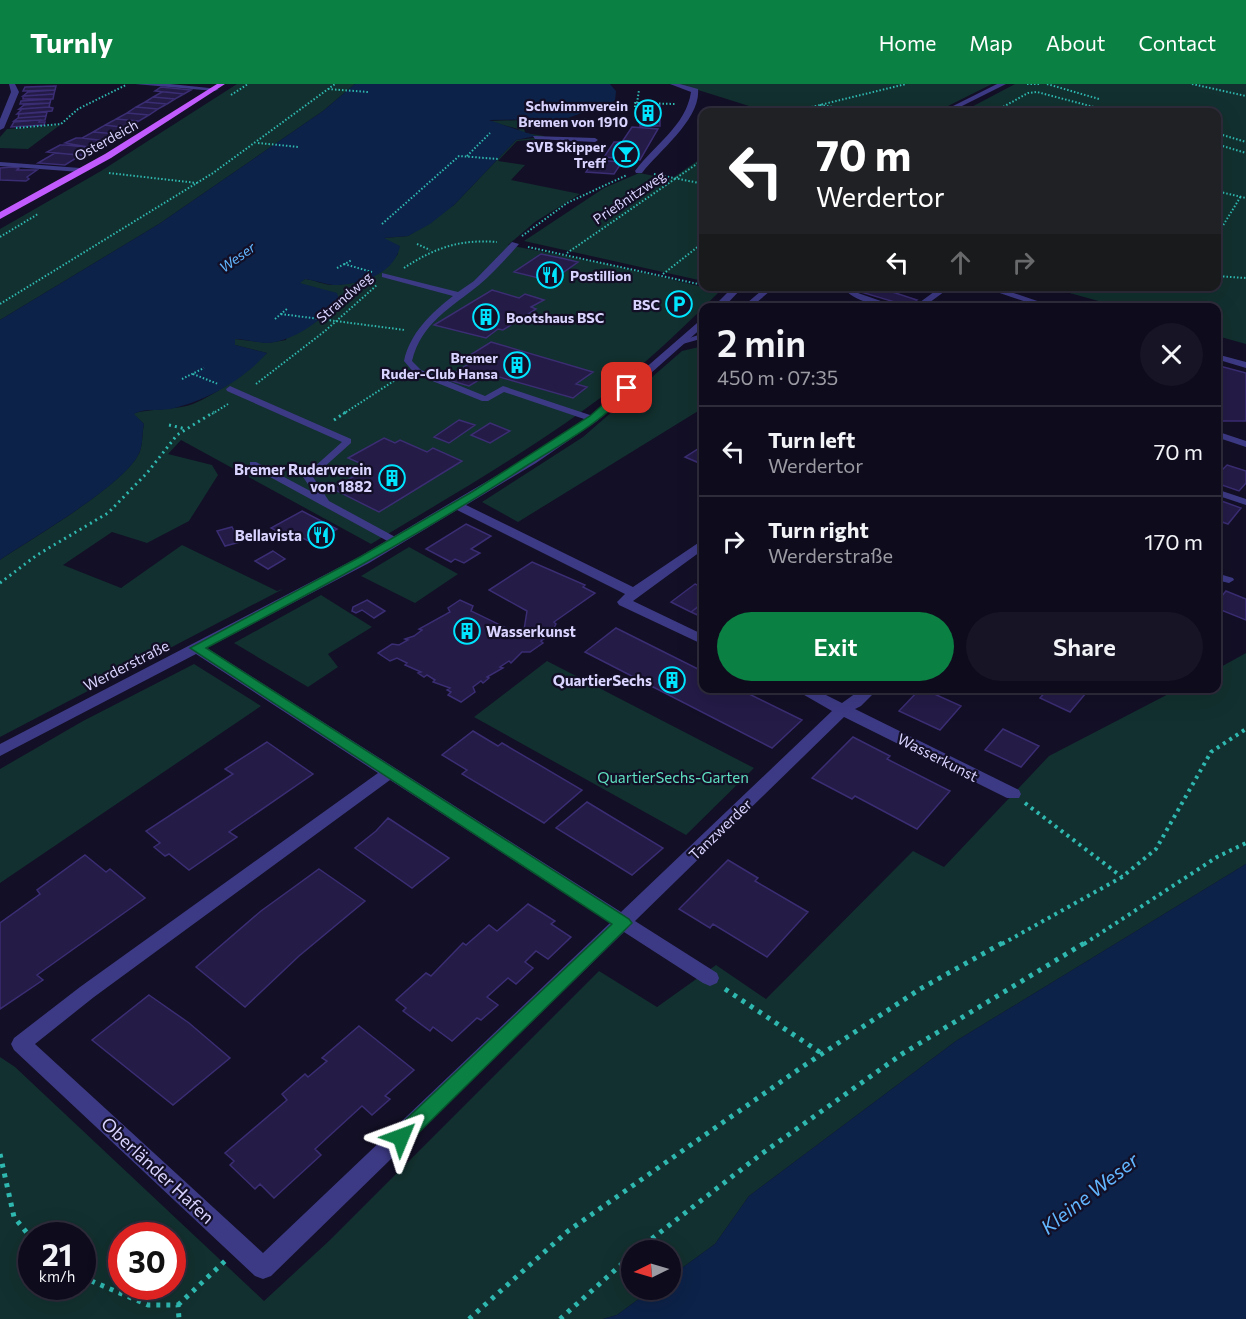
<!DOCTYPE html>
<html lang="en">
<head>
<meta charset="utf-8">
<style>
	body { margin:0; font-family:Commissioner,sans-serif; background:#171425; color:#f1f3f6; height:100vh; display:flex; flex-direction:column; font-size:22px; white-space:nowrap }
	* { box-sizing:border-box; margin:0 }
	p { font-size:20px; color:#9b9ba3 }
	.icon { flex:none; width:33px; height:33px; fill:none; stroke:currentColor; stroke-width:2; stroke-linecap:round; stroke-linejoin:round }
	.map { position:relative; flex:1; overflow:hidden }
	.sheet { position:absolute; left:699px; top:219px; width:522px; height:390px; display:flex; flex-direction:column; background:#0e0b1c; border-radius:12px; box-shadow:0 6px 24px #0002,0 0 0 2px #2e2b3b }
	.sheet>* { flex:none }
	.banner { position:absolute; left:699px; top:24px; width:522px; height:183px; border-radius:12px; box-shadow:0 6px 24px #0002,0 0 0 2px #2e2b3b; background:#202124; color:#fff; overflow:hidden }
	.needle { width:39px; rotate:265deg }
	.controls { position:absolute; left:621px; top:1156px; display:grid; gap:12px }
	.controls a { display:grid; place-items:center; width:60px; height:60px; border-radius:50%; background:#0e0b1c; box-shadow:0 6px 24px #0002,0 0 0 2px #2e2b3b; font-size:30px }
	.speed { position:absolute; left:18px; top:1138px; display:flex; gap:12px; font-size:30px; font-weight:700; text-align:center }
	.speed>* { display:grid; place-content:center; width:78px; height:78px; border-radius:50%; background:#0e0b1c; box-shadow:0 6px 24px #0002,0 0 0 2px #2e2b3b; line-height:1 }
	.speed small { font-size:15px; font-weight:400 }
	.speed .limit { border:9px solid #d22; background:#fff; color:#111 }
	.pin { position:absolute; display:grid; place-items:center; width:51px; height:51px; color:#fff; margin:-26px; border-radius:12px; box-shadow:0 3px 9px #0006 }
	.me { position:absolute; width:66px; margin:-33px; rotate:46deg; stroke-linejoin:round; filter:drop-shadow(0 0 4px #0008) }
	.turn { display:flex; align-items:center; gap:21px; height:126px; padding:0 18px; font-size:27px }
	.turn .icon { width:78px; height:78px; stroke-width:2.5 }
	.turn b { display:block; font-size:42px; line-height:51px }
	.lanes { display:flex; align-items:center; height:57px; padding:0 18px; background:#0003; justify-content:center; gap:30px; direction:ltr }
	.lanes .off { opacity:.35 }
	.round { display:grid; place-items:center; flex:none; width:63px; height:63px; border-radius:32px; background:#171425 }
	.head { display:flex; align-items:center; justify-content:space-between; height:102px; padding:0 18px }
	h1 { font-size:36px; font-weight:600; line-height:45px }
	.action { display:flex; gap:12px; margin-top:auto; padding:12px 18px }
	.action a { flex:1; height:69px; border-radius:36px; background:#0b8043; color:#fff; font-size:24px; font-weight:600; line-height:69px; text-align:center }
	.action a+a { background:#171425; color:#f1f3f6 }
	ul { padding:0; list-style:none }
	li { display:flex; align-items:center; gap:18px; height:90px; padding:0 18px; border-top:2px solid #2e2b3b }
	li div { flex:1 }
	li b { display:block; font-size:22px }
	li em { font-style:normal }
	header { display:flex; align-items:center; gap:36px; box-sizing:border-box; height:84px; padding:0 30px; background:#0b8043; color:#fff }
	header strong { font-size:28px }
	nav { display:flex; gap:33px; margin-inline-start:auto; font-size:21px }
	.map>svg:first-child { display:block }
	.green { fill:#12302f; fill-rule:evenodd }
	.water { fill:#0c2248 }
	.building { fill:#241b47; stroke:#3b2d73; stroke-width:1.5 }
	.lines { fill:none; stroke-linecap:round; stroke-linejoin:round }
	.path-far3 { stroke:#2fb8b0; stroke-width:2; stroke-dasharray:1.5 2; stroke-linecap:butt }
	.path-far2 { stroke:#2fb8b0; stroke-width:3; stroke-dasharray:2 4; stroke-linecap:butt }
	.path-far1 { stroke:#2fb8b0; stroke-width:4; stroke-dasharray:3 4.5; stroke-linecap:butt }
	.path { stroke:#2fb8b0; stroke-width:5; stroke-dasharray:4 6; stroke-linecap:butt }
	.lane { fill:#3d3a85; fill-rule:evenodd }
	.street { fill:#3d3a85; fill-rule:evenodd }
	.primary { fill:#c25bff; fill-rule:evenodd }
	.route { fill:#0b8043; stroke:#07532c; stroke-width:1.5 }
	.labels { text-anchor:middle; dominant-baseline:central; stroke-width:4.5; stroke-linejoin:round; paint-order:stroke }
	.far-poi-label { font-size:14px; font-weight:bold; fill:#d9d4ff; stroke:#130f26; text-anchor:end }
	.far-street-label { font-size:14px; fill:#d9d4ff; stroke:#130f26 }
	.far-water-label { font-size:14px; font-style:italic; fill:#62b6ff; stroke:#130f26 }
	.poi-label { font-size:15px; font-weight:bold; fill:#d9d4ff; stroke:#130f26; text-anchor:end }
	.street-label { font-size:15px; fill:#d9d4ff; stroke:#130f26 }
	.park-label { font-size:15px; fill:#5fe0c0; stroke:#130f26 }
	.near-street-label { font-size:18px; fill:#d9d4ff; stroke:#130f26 }
	.near-water-label { font-size:20px; font-style:italic; fill:#62b6ff; stroke:#130f26 }
</style>
</head>
<body>
<header>
<strong>Turnly</strong>
<nav><a>Home</a><a>Map</a><a>About</a><a>Contact</a></nav>
</header>
<div class="map">
<svg width="1246" height="1235" viewBox="0 0 1246 1235">
	<rect width="100%" height="100%" fill="#130f26"/>
	<!-- green -->
	<path class="green" d="M237 0H355L323 27 159 140 0 236V145L101 87Z
		M679 0H992L936 28H784L749 22Z
		M1015 0H1246V260L1217 252 1216 224 1120 223 1048 203 1216 202V28H962Z
		M585 34 595 36 523 38 525 49 544 52 543 55 517 57 498 77 525 81 511 96 580 110 535 138 508 161 606 180 720 207C688 239 655 271 620 299 542 360 456 409 371 460L181 356 168 370 212 381 218 391 189 437 147 459 112 448 63 481 121 504 182 461 277 507 283 505 0 653V476C31 455 128 399 140 367 143 359 142 348 144 340L133 330C141 325 178 326 193 320 221 308 244 289 267 269L235 261V255L268 259 286 256 303 201 299 199 305 195C314 196 324 201 333 201 361 200 379 193 398 170L384 154 408 152 454 121 516 56 534 54 535 52 521 49 518 45 488 37Z
		M60 41 28 65 0 64V53L7 45Z
		M703 73V197L524 157 604 104 639 89 671 95Z
		M703 262V324L518 438 482 418 583 353 682 267Z
		M409 463 458 490 415 519 361 492Z
		M321 511 372 543 328 570 338 583 308 603 234 559Z
		M1246 569V780L956 957 749 1112 715 1160 671 1192 670 1167H632V1206H651L617 1231 603 1235H0V973L15 983 264 1217 330 1156 599 887 657 923 716 881 766 915 913 767 944 783 1049 672 1178 605 1216 604 1217 585ZM32 1152H82V1203H32ZM122 1152H172V1203H122Z
		M547 577 754 684 686 751 474 633Z
		M194 580 261 622 0 799V685L83 637Z"/>
	<!-- water -->
	<path class="water" d="M355 0H610L616 7 615 17 565 35 489 36 536 52 516 56 454 121 430 140 408 152 384 154 400 162C394 192 357 201 333 201 324 200 314 196 305 195L300 199 337 209 340 219C319 236 296 257 267 259 256 259 246 255 235 255V261L267 269C243 296 206 317 170 325 159 327 143 324 134 330L144 340C142 348 143 359 140 367 129 399 30 455 0 476V236L159 140 323 27Z
		M1246 780V1235H603L617 1231 651 1206H670L671 1192 715 1160 749 1112 956 957Z"/>
	<!-- building -->
	<path class="building" d="M56 2 55 6 23 7 25 3Z
		M161 3 191 6 184 10 155 7Z
		M55 6 54 10 23 12 28 8Z
		M162 8H166L184 10 175 15 153 13Z
		M54 10 53 15H23V12Z
		M153 13 175 15 167 20 145 18Z
		M51 15 50 19 20 20 21 17Z
		M145 18 167 20 158 25 136 23Z
		M50 19 49 23 19 25 24 21Z
		M636 19 660 21V42H640V31H636V28H640V22Z
		M49 23 53 24 52 27 17 30 22 25Z
		M136 23 158 25 149 31 127 29Z
		M47 28 46 32 18 34 19 30Z
		M127 29 149 31 139 37 116 35Z
		M46 32 45 36 14 37 18 34Z
		M116 35 139 37 128 44 105 41Z
		M40 36 39 38H45L44 41 11 43 14 38Z
		M105 41 128 44 117 50 93 48Z
		M632 43 658 45 640 76 604 73 614 58H622Z
		M93 48 117 50 106 57 82 54Z
		M76 54H82L106 57 94 64 65 59Z
		M60 61H66L95 64 87 68 92 69 87 72 47 68Z
		M55 69 81 71 65 81 38 79Z
		M594 76 622 78 614 90 586 88Z
		M12 83 19 84 17 86H37L27 93 29 95 26 97 0 96V84Z
		M541 170 561 174 578 178 551 197 514 188Z
		M858 202H874L917 216 908 222 854 206Z
		M492 206 519 214 525 210 544 216 531 223 536 225 503 246 498 245 486 254 434 241Z
		M491 258 593 288 576 300 587 303 573 314 489 290 469 302 445 295 478 274 470 271Z
		M1216 281 1246 289V337H1216Z
		M459 336 475 341 449 359 434 353Z
		M490 339 510 347 490 359 471 351Z
		M384 354 395 359 400 356 427 368 433 364 462 377 379 428 333 405 369 383 348 374Z
		M704 361V381L685 373Z
		M1227 381 1246 387V399L1239 407 1216 399V392Z
		M1216 415 1241 424 1228 440 1216 436Z
		M302 427 337 445 329 450 333 452 317 461 290 448 284 451 271 444Z
		M466 440 491 452 471 465 480 469 464 479 455 475 451 478 426 465Z
		M232 443 240 458 225 462 217 447Z
		M273 467 285 475 268 485 255 477Z
		M532 478 585 501 583 503 595 509 554 538 556 540 551 550 541 557 543 559 530 568H522L511 579 509 577 500 583 503 584 487 593 489 594 483 599 481 597 473 603 475 608 461 618 448 611 451 608 447 606 450 604 433 598 435 596 427 591 424 593 418 589 421 588 405 581 407 579 397 574 390 577 378 569 392 560 399 561 408 556 405 555 414 552 422 546 419 545 450 528 448 524 460 516 473 522 471 527 523 552 527 527 489 506Z
		M695 500 704 504V518L691 528 671 518Z
		M1226 507 1246 515V536L1216 524V519Z
		M367 516 385 527 374 534 362 526 356 529 352 527 353 523Z
		M704 518V534L691 528Z
		M616 544 704 588V604H737L802 636 772 664 585 568Z
		M921 604 961 622 940 646 899 627Z
		M1049 604H1076L1086 609 1070 628 1040 614Z
		M1003 645 1039 662 1021 683 985 666Z
		M473 647 498 662 502 659 582 706 544 739 462 690 467 686 442 671Z
		M853 653 890 672 887 675 950 707 917 745 855 712 852 715 812 694Z
		M267 658 313 690 229 748 237 753 189 786 169 770 165 772 154 763 160 759 146 747 233 690 225 685Z
		M587 718 663 764 632 791 556 744Z
		M388 734 449 774 412 804 355 764 376 747Z
		M85 771 106 788 110 785 145 814 37 891 43 896 0 925V839L40 810 37 806Z
		M728 776 758 794 755 797 808 828 767 873 713 840 710 844 679 825Z
		M319 785 365 817 299 872 245 923 196 883 261 827Z
		M528 820 555 837 551 840 571 853 548 875 536 867 525 878 533 884 516 900 508 894 487 913 498 921 481 936 477 934 452 957 433 943 430 947 403 927 406 924 396 916 426 889 431 892 463 859 466 861 489 841 497 847Z
		M149 911 189 939 230 974 173 1021 92 956Z
		M359 942 414 986 385 1012 390 1015 372 1031 362 1022 315 1065 321 1071 274 1114 260 1100 255 1105 230 1081 234 1077 225 1069 287 1016 282 1010 305 990 308 993 327 977 322 974Z"/>
	<g class="lines">
		<!-- path-far3 -->
		<path class="path-far3" d="M1027 0H1041
			M1047 0 1099 15
			M1192 0 1246 12
			M328 5 368 8
			M231 11 248 0
			M637 19 639 6
			M820 21 870 28
			M635 23V19L676 20
			M791 28 906 0
			M994 28 1028 9 1037 8 1113 28
			M16 44 61 40 78 25 126 1
			M1216 49 1246 58
			M258 59 299 63
			M1216 60 1246 69
			M467 72 490 49
			M109 89 197 99
			M654 90 704 100
			M1216 107 1246 114
			M382 140 459 72 498 75
			M522 152 567 119 627 91
			M0 153 38 130
			M1216 153 1241 112
			M417 160 430 166
			M528 163 703 201
			M567 169 704 75
			M344 180 372 188
			M337 184 352 176
			M404 184C434 164 460 155 497 158
			M663 190 704 158
			M1216 192 1246 194
			M0 220 213 89 335 0
			M281 230 405 246
			M275 235 288 224
			M193 290 218 300
			M182 295 204 284
			M256 300 325 247 377 201
			M212 330 228 320
			M343 330 403 291"/>
		<!-- path-far2 -->
		<path class="path-far2" d="M334 336 346 328
			M169 341 186 345
			M0 499 37 471 108 429 147 389 177 351 214 328"/>
		<!-- path-far1 -->
		<path class="path-far1" d="M1025 719 1122 793
			M1002 860 1122 793 1156 765 1211 668 1246 645
			M1084 860 1217 773 1246 759"/>
		<!-- path -->
		<path class="path" d="M725 905 821 969
			M0 1070 14 1133 32 1155
			M636 1167 760 1071 902 970 1086 858
			M82 1193 148 1221H178L179 1235
			M178 1221 225 1177
			M469 1235 568 1147 802 983 920 905 1004 858
			M560 1235 632 1171"/>
		<!-- lane -->
		<path class="lane" d="M533 52 595 54 598 56 595 58 535 55Z
			M512 158 519 160C507 174 493 189 479 201 452 223 421 239 412 277L421 286 485 312 503 302 596 333V337H590L504 308 488 317H482L415 290 404 277C410 249 431 229 453 212L382 193V189L458 208 474 197Z
			M767 202H776L750 224H741Z
			M841 202H850L855 208 901 224C881 224 854 218 841 202Z
			M942 202H952L922 224H912Z
			M979 202H993L1058 224H1044Z
			M704 249V254L679 261 675 259Z
			M1216 270 1246 278V284L1216 275Z
			M230 302 351 355V359L313 393 329 417 399 455 400 457 399 459H391L250 382V378H256L314 409 303 393 342 358 227 307 226 305Z
			M1216 347 1246 357V363L1216 353Z
			M1216 405 1246 415V421L1216 411Z
			M1216 489 1233 494 1234 496 1229 499 1216 496Z"/>
		<!-- street -->
		<path class="street" d="M9 0H15L19 8 4 44 0 46V35L11 8Z
			M135 0H170L219 5 215 7Z
			M670 0H680L698 5C701 35 659 67 642 89H636L635 87C654 61 686 42 691 8Z
			M997 0H1006L950 28H941Z
			M0 78 80 84 84 86 80 88 0 82Z
			M734 202H744L723 224H712Z
			M704 233V242L597 337 536 379 466 421 633 503 704 455V465L633 517 704 551V561L619 521 617 518 625 510 457 426 369 479 207 564 621 828 832 627 792 604H812L842 619 863 604H879L861 622 855 625 1019 706 1021 710 1019 714H1007L844 633 635 837 717 889 719 894 717 899 710 902 703 899 624 848 271 1192 263 1195 255 1192 14 966 11 960 14 954 80 903 378 689 196 570 0 672V660L359 473 528 373 589 333ZM390 696 610 839 263 1169 35 960 94 913Z"/>
		<!-- primary -->
		<path class="primary" d="M217 0H225L111 74 0 135V128L105 70Z"/>
	</g>
	<!-- route -->
	<path class="route" d="M624 302 632 304C604 337 563 359 526 382 423 449 315 507 206 564L629 835 632 839 408 1059 401 1061 394 1059 392 1053 394 1047 612 840 190 564 360 473 472 408 590 332Z"/>
	<!-- icons -->
	<defs>
		<g id="building-ring" transform="scale(1.35)"><circle r="9.5" fill="#130f26" stroke="#00e5ff" stroke-width="1.5"/><path d="M-4-6H4V6H1V3H-1V6H-4ZM-2.5-4.3h1.7v1.8h-1.7ZM.8-4.3h1.7v1.8H.8ZM-2.5-1h1.7V.8h-1.7ZM.8-1h1.7V.8H.8Z" fill="#00e5ff"/></g>
		<g id="bar-ring" transform="scale(1.35)"><circle r="9.5" fill="#130f26" stroke="#00e5ff" stroke-width="1.5"/><path d="M-6-5H6L.8 .8V4.5H3.5V6h-7V4.5H-.8V.8Z" fill="#00e5ff"/></g>
		<g id="restaurant-ring" transform="scale(1.35)"><circle r="9.5" fill="#130f26" stroke="#00e5ff" stroke-width="1.5"/><path d="M-5-6h1v4h1v-4h1v4h1v-4h1v5L-1.5 .5V6h-2V.5L-5-1ZM5-6V6H3V1.5H1.5Q1.5-4 5-6Z" fill="#00e5ff"/></g>
		<g id="parking-ring" transform="scale(1.35)"><circle r="9.5" fill="#130f26" stroke="#00e5ff" stroke-width="1.5"/><path d="M-3.5-5.5H1a3.5 3.5 0 0 1 0 7H-1V5.5H-3.5ZM-1-3.4V-.6H.8a1.4 1.4 0 0 0 0-2.8Z" fill="#00e5ff"/></g>
	</defs>
	<g fill-rule="evenodd">
		<use href="#building-ring" x="648" y="29"/>
		<use href="#bar-ring" x="626" y="70"/>
		<use href="#restaurant-ring" x="550" y="191"/>
		<use href="#parking-ring" x="679" y="220"/>
		<use href="#building-ring" x="486" y="233"/>
		<use href="#building-ring" x="517" y="281"/>
		<use href="#building-ring" x="392" y="394"/>
		<use href="#restaurant-ring" x="321" y="451"/>
		<use href="#building-ring" x="467" y="547"/>
		<use href="#building-ring" x="672" y="596"/>
	</g>
	<g class="labels">
		<!-- far-poi labels -->
		<g class="far-poi-label">
			<text x="628" y="21">Schwimmverein<tspan x="628" dy="16">Bremen von 1910</tspan></text>
			<text x="606" y="62">SVB Skipper<tspan x="606" dy="16">Treff</tspan></text>
			<text x="570" y="191" text-anchor="start">Postillion</text>
			<text x="660" y="220">BSC</text>
			<text x="506" y="233" text-anchor="start">Bootshaus BSC</text>
			<text x="498" y="273">Bremer<tspan x="498" dy="16">Ruder-Club Hansa</tspan></text>
		</g>
		<!-- far-street labels -->
		<g class="far-street-label">
			<text transform="translate(106 56) rotate(-29)">Osterdeich</text>
			<text transform="translate(629 113) rotate(-34)">Prießnitzweg</text>
			<text transform="translate(344 213) rotate(-41)">Strandweg</text>
		</g>
		<!-- far-water labels -->
		<g class="far-water-label">
			<text transform="translate(237 173) rotate(-36)">Weser</text>
		</g>
		<!-- poi labels -->
		<g class="poi-label">
			<text x="372" y="385">Bremer Ruderverein<tspan x="372" dy="17">von 1882</tspan></text>
			<text x="302" y="451">Bellavista</text>
			<text x="486" y="547" text-anchor="start">Wasserkunst</text>
			<text x="652" y="596">QuartierSechs</text>
		</g>
		<!-- street labels -->
		<g class="street-label">
			<text transform="translate(126 581) rotate(-27)">Werderstraße</text>
			<text transform="translate(938 673) rotate(27)">Wasserkunst</text>
			<text transform="translate(720 745) rotate(-44)">Tanzwerder</text>
		</g>
		<!-- park labels -->
		<g class="park-label">
			<text x="673" y="693">QuartierSechs-Garten</text>
		</g>
		<!-- near-street labels -->
		<g class="near-street-label">
			<text transform="translate(158 1086) rotate(43)">Oberländer Hafen</text>
		</g>
		<!-- near-water labels -->
		<g class="near-water-label">
			<text transform="translate(1089 1109) rotate(-38)">Kleine Weser</text>
		</g>
	</g>
</svg>
<div class="controls">
<a><svg class="needle" viewBox="-14 -14 28 28"><path d="M0-13l5 13h-10z" fill="#e53935"/><path d="M0 13l5-13h-10z" fill="#9b9ba3"/></svg></a>
</div>
<div class="speed"><div>21<small>km/h</small></div><div class="limit">30</div></div>
<div class="pin" style="left:627px;top:304px;background:#d93025"><svg class="icon" aria-label="arrive" viewBox="0 0 24 24"><path d="M6 21V4h12l-3 4 3 4H6"/></svg></div>
<svg class="me" style="left:401px;top:1053px" viewBox="-20 -20 40 40"><path d="M0-17L14 15 0 8-14 15z" fill="#0b8043" stroke="#fff" stroke-width="4"/></svg>
<div class="banner">
<div class="turn"><svg class="icon" aria-label="left" viewBox="0 0 24 24"><path d="M17 20v-9H6M10 6l-5 5 5 5"/></svg><div><b>70 m</b>Werdertor</div></div>
<div class="lanes"><svg class="icon" aria-label="left" viewBox="0 0 24 24"><path d="M17 20v-9H6M10 6l-5 5 5 5"/></svg><svg class="icon off" aria-label="ahead" viewBox="0 0 24 24"><path d="M12 20V5M6 11l6-6 6 6"/></svg><svg class="icon off" aria-label="right" viewBox="0 0 24 24"><path d="M7 20v-9h11M14 6l5 5-5 5"/></svg></div>
</div>
<section class="sheet">
<div class="head"><div><h1>2 min</h1><p>450 m · 07:35</p></div><a class="round"><svg class="icon" aria-label="close" viewBox="0 0 24 24"><path d="M6 6l12 12M18 6L6 18"/></svg></a></div>
<ul>
<li><svg class="icon" aria-label="left" viewBox="0 0 24 24"><path d="M17 20v-9H6M10 6l-5 5 5 5"/></svg><div><b>Turn left</b><p>Werdertor</p></div><em>70 m</em></li>
<li><svg class="icon" aria-label="right" viewBox="0 0 24 24"><path d="M7 20v-9h11M14 6l5 5-5 5"/></svg><div><b>Turn right</b><p>Werderstraße</p></div><em>170 m</em></li>
</ul>
<div class="action"><a>Exit</a><a>Share</a></div>
</section>
</div>
</body>
</html>
